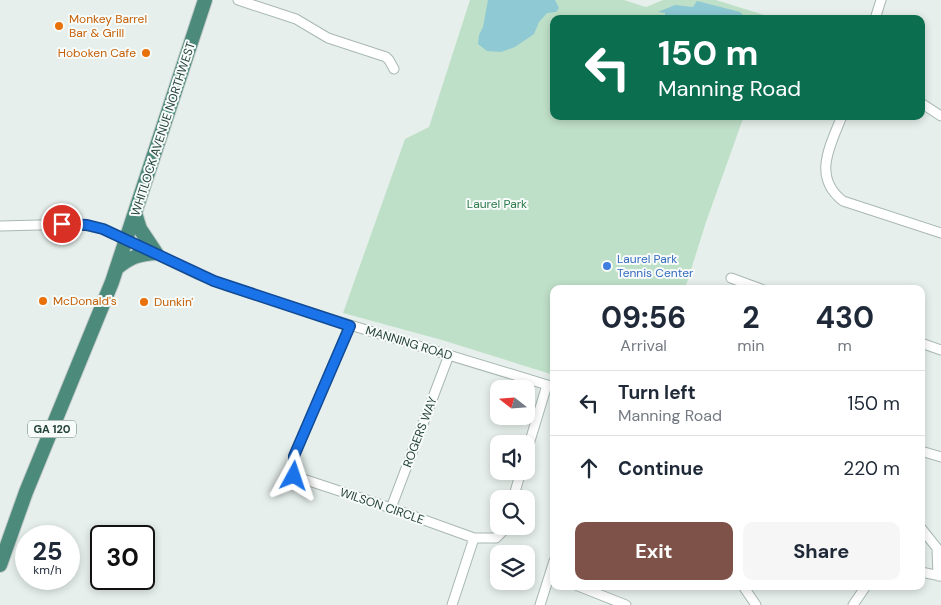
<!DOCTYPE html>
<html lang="en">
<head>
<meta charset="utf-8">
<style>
	body { margin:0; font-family:"DM Sans",sans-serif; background:#f6f6f7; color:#1f2937; height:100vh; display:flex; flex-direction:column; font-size:19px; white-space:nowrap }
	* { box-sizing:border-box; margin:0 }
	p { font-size:16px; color:#747a83 }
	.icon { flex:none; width:28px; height:28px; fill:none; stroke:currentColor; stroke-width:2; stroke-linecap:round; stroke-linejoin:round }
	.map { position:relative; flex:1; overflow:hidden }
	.panel { position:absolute; left:550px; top:285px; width:375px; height:305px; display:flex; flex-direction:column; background:#fff; border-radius:10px; box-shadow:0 2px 8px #0003 }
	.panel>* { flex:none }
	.guide { position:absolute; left:550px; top:15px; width:375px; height:105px; border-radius:10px; box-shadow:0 2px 8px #0003; background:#0b6e4f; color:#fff; overflow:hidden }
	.needle { width:32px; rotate:287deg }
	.buttons { position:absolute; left:490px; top:380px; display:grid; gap:10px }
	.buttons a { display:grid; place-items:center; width:45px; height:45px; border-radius:10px; background:#fff; box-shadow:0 2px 8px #0003; font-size:25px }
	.speed { position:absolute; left:15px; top:525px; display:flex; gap:10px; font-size:25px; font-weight:700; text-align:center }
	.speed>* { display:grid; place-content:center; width:65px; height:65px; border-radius:50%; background:#fff; box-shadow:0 2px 8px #0003; line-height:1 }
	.speed small { font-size:12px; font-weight:400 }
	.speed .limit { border:2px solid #111; border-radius:8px; background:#fff; color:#111 }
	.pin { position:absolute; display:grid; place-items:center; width:42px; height:42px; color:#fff; margin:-21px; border:2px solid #fff; border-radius:50%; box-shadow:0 1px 5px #0007 }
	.me { position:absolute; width:55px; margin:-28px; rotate:5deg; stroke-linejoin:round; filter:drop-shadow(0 0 4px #0008) }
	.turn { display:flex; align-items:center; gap:18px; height:105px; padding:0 25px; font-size:22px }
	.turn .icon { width:65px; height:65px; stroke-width:2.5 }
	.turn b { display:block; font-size:35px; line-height:42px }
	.eta { display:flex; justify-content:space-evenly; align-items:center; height:85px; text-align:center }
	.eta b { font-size:30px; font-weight:700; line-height:35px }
	.cta { display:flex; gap:10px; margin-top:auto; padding:10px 25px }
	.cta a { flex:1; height:58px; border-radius:10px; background:#7f5249; color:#fff; font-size:20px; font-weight:700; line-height:58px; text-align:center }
	.cta a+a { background:#f6f6f7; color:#1f2937 }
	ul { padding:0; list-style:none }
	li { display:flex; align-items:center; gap:15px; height:65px; padding:0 25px; border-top:1px solid #e0e1e3 }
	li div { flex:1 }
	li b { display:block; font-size:19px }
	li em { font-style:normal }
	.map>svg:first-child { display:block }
	.green { fill:#bfe0c8 }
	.water { fill:#8ec9d4 }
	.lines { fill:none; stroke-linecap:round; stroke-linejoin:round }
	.minor-casing { stroke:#a8b8b2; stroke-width:11 }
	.trunk-casing { stroke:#c2cac8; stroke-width:16 }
	.minor { stroke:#fff; stroke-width:9 }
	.trunk { stroke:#4c8a7c; stroke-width:14 }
	.route-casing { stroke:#114b97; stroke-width:12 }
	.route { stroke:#1a73e8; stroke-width:9 }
	.food-dot { fill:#e8710a; stroke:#f7fbf9; stroke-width:2 }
	.shop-dot { fill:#3f7fe0; stroke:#f7fbf9; stroke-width:2 }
	.labels { text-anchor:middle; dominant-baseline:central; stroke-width:4; stroke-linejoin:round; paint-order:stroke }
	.shield { fill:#f7fbf9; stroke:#637a73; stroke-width:1 }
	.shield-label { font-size:11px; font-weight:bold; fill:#24423a }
	.food-label { font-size:12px; fill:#c56008; stroke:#f7fbf9; text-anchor:start }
	.street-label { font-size:12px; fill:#24423a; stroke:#f7fbf9 }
	.park-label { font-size:12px; fill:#2d7a4b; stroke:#f7fbf9 }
	.shop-label { font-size:12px; fill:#366cbe; stroke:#f7fbf9; text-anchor:start }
</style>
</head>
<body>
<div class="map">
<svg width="941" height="605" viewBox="0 0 941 605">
	<rect width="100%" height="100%" fill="#e6efeb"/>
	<!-- green -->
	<path class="green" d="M470 0H624L646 7 663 0H716L777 19H554V116H744L706 222 685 289H554V375L442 340 343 313 405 139 429 127Z"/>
	<!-- water -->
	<path class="water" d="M488 0H555L559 8 556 12 547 13 539 22 534 34 515 47 501 52 487 51 478 44 479 35 483 27Z
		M697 1 740 12 747 19H665V13L658 12 675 5 693 7Z"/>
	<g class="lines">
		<!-- minor casing -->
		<g class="minor-casing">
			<path id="minor" d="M238 0 296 19 328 38 386 57 389 60 394 69
				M875 19 881 0
				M921 103 941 116
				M842 116C830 146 812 177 843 201L941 233
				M0 226 78 224 103 229 199 275 227 286 350 325 554 387
				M731 278 761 289
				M350 325 294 456V476L391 508 474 538H496L503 531 505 526
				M921 343 941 350
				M921 451 941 457
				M526 454 547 385
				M513 499 521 471
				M391 508 449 355
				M921 528 937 548 938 576
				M921 572 941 576
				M578 586 626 605
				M743 586 756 605
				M452 605 474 538
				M540 605 554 561
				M853 605 866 586"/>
		</g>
		<!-- trunk casing -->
		<g class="trunk-casing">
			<path id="trunk" d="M135 213 140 229 156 253
				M117 268C130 257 139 254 156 253
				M0 565 26 492 112 282 205 0"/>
		</g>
		<!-- minor -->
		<use href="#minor" class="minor"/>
		<!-- trunk -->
		<use href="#trunk" class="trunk"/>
	</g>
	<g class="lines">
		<!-- route casing -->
		<g class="route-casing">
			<path id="route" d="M62 224 87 225 103 229 214 281 350 326 294 456V476"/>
		</g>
		<!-- route -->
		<use href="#route" class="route"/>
	</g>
	<!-- markers -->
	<g class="food-dot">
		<circle cx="59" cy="26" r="5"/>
		<circle cx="146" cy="53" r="5"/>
		<circle cx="43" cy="301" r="5"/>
		<circle cx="144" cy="302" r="5"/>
	</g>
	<circle class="shop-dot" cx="607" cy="266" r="5"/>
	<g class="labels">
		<!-- shield labels -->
		<rect class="shield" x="28" y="420.5" width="48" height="17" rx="4"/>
		<g class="shield-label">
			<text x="52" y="429">GA 120</text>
		</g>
		<!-- food labels -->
		<g class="food-label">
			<text x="69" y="19">Monkey Barrel<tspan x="69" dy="14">Bar &amp; Grill</tspan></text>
			<text x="136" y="53" text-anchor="end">Hoboken Cafe</text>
			<text x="53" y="301">McDonald's</text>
			<text x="154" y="302">Dunkin'</text>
		</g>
		<!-- street labels -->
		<g class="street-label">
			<text transform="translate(163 129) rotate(-72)">WHITLOCK AVENUE NORTHWEST</text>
			<text transform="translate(409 343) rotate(17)">MANNING ROAD</text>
			<text transform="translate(420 432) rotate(-69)">ROGERS WAY</text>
			<text transform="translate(382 506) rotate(19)">WILSON CIRCLE</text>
		</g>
		<!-- park labels -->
		<g class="park-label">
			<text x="497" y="204">Laurel Park</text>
		</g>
		<!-- shop labels -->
		<g class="shop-label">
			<text x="617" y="259">Laurel Park<tspan x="617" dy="14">Tennis Center</tspan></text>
		</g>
	</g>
</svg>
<div class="buttons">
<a><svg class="needle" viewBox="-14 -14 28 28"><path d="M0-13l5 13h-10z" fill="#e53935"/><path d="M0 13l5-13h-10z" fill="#747a83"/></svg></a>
<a><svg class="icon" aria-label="sound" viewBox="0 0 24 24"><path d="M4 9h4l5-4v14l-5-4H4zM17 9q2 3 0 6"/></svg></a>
<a><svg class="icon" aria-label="search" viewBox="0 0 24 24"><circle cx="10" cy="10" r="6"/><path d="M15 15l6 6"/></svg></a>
<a><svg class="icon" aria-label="layers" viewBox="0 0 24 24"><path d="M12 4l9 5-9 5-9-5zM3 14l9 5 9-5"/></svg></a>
</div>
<div class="speed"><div>25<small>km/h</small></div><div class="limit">30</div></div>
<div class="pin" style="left:62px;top:224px;background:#d93025"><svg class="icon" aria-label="arrive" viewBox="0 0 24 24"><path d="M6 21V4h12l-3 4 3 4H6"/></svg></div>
<svg class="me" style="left:294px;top:476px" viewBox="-20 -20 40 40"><path d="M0-17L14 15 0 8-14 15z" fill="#1a73e8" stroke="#fff" stroke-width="4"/></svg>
<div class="guide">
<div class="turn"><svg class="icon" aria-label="left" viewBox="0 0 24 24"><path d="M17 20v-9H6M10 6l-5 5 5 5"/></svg><div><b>150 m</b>Manning Road</div></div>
</div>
<section class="panel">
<div class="eta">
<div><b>09:56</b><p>Arrival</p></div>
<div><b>2</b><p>min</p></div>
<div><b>430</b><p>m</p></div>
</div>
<ul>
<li><svg class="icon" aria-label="left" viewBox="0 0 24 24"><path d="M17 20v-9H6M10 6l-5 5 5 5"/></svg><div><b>Turn left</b><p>Manning Road</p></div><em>150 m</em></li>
<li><svg class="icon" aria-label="ahead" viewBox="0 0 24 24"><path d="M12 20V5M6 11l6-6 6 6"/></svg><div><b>Continue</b></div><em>220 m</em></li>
</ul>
<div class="cta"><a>Exit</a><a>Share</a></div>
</section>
</div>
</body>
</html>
